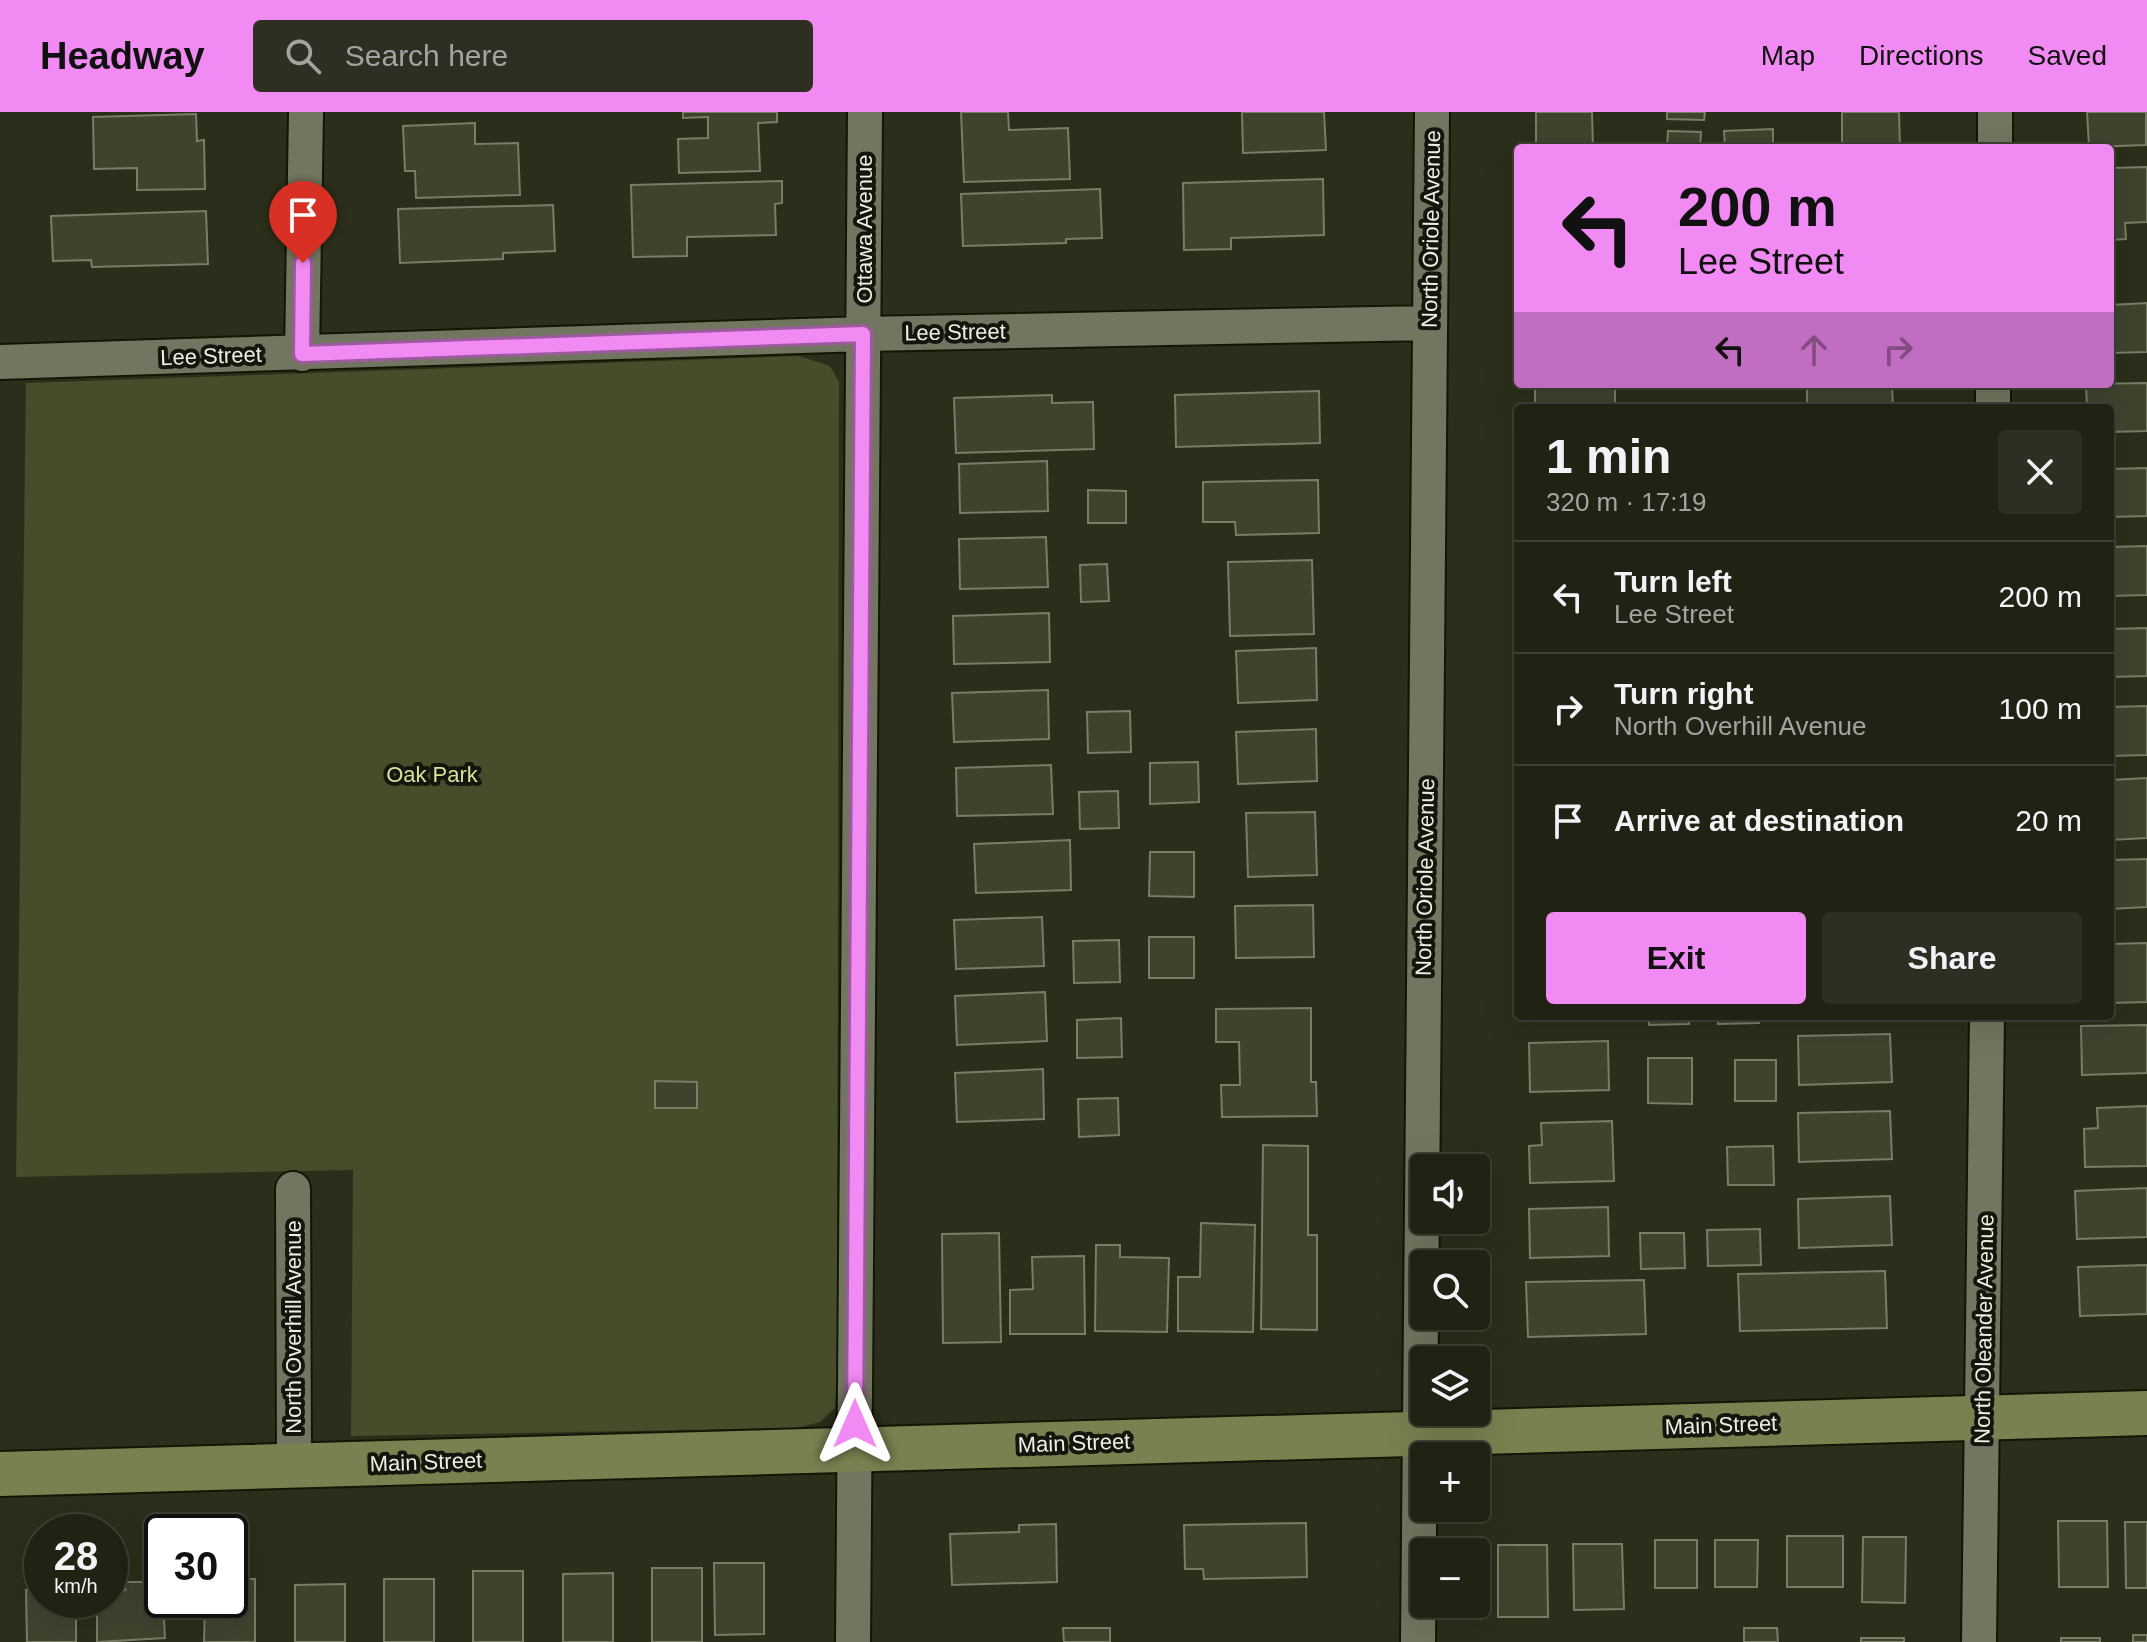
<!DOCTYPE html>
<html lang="en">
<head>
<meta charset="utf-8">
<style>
	body { margin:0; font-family:Arial,sans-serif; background:#2d2f22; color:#f1f3f6; height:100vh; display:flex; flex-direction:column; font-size:30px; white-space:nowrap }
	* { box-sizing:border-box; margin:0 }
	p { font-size:26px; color:#a2a4a0 }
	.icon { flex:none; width:44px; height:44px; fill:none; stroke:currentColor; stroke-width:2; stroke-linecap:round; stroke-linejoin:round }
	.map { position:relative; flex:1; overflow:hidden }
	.panel { position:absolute; left:1514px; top:292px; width:600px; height:616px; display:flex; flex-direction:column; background:#202214; border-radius:8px; box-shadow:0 8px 32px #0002,0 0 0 2px #3d3f34 }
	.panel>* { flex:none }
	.banner { position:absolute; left:1514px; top:32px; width:600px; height:244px; border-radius:8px; box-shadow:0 8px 32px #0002,0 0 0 2px #3d3f34; background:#f28af3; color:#111; overflow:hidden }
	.tools { position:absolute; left:1410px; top:1042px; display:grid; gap:16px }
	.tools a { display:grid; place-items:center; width:80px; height:80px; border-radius:8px; background:#202214; box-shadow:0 8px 32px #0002,0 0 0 2px #3d3f34; font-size:40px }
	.speed { position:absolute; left:24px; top:1402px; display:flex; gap:16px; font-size:40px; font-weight:700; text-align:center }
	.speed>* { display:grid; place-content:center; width:104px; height:104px; border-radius:50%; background:#202214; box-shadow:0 8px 32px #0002,0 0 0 2px #3d3f34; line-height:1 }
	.speed small { font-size:20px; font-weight:400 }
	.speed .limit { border:4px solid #111; border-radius:12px; background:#fff; color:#111 }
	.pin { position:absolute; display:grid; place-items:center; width:68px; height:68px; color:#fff; margin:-82px -34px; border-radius:50% 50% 50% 0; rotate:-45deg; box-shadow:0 0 8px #0007 }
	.pin .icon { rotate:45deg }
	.me { position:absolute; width:88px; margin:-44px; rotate:0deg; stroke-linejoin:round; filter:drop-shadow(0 0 6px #0008) }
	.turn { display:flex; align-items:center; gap:28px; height:168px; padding:0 32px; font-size:36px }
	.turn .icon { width:104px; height:104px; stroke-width:2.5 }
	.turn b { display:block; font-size:56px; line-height:68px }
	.lanes { display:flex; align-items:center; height:76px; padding:0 32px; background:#0003; justify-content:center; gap:40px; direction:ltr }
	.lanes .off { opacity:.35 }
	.round { display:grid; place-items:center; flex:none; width:84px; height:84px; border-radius:8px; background:#2d2f22 }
	.headline { display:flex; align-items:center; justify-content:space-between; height:136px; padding:0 32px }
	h1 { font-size:48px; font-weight:600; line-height:60px }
	.primary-button { display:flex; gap:16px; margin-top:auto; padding:16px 32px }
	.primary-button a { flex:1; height:92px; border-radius:8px; background:#f28af3; color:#111; font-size:32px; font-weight:600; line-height:92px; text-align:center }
	.primary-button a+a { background:#2d2f22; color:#f1f3f6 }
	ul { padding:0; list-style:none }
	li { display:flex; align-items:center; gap:24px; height:112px; padding:0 32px; border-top:2px solid #3d3f34 }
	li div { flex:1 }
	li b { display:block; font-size:30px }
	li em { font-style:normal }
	header { display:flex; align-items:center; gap:48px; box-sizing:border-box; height:112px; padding:0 40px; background:#f28af3; color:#111 }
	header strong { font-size:38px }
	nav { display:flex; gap:44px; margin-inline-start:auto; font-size:28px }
	.search { width:560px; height:72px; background:#2d2f22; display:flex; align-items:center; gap:20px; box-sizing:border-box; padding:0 28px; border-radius:8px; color:#a2a4a0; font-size:30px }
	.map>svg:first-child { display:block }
	.green { fill:#474d2a }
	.building { fill:#3f432e; stroke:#787d66; stroke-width:2 }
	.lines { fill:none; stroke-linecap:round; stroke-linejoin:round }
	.street-casing { stroke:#131604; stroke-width:38 }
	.secondary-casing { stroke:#131604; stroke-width:48 }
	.street { stroke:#727660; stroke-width:34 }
	.secondary { stroke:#7a8150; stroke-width:44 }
	.route-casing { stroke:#9d5a9e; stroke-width:20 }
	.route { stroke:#f28af3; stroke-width:14 }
	.labels { text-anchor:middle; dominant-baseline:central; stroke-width:8; stroke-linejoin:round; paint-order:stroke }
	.street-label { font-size:22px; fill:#ecefe2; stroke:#14150d }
	.park-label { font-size:22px; fill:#d4e197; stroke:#14150d }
</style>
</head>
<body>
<header>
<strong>Headway</strong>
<div class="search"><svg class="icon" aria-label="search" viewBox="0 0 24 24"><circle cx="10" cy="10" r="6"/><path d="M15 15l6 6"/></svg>Search here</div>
<nav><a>Map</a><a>Directions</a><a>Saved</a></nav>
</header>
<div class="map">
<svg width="2147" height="1530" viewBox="0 0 2147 1530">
	<rect width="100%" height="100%" fill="#2b2e1a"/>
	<!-- green -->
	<path class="green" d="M799 244 830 254 839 270 837 1265 835 1296 820 1310 797 1316 351 1324 353 1058 16 1065 26 271Z"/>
	<!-- building -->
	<path class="building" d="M683 0H777V10L758 11 760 59 679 61 678 27 708 26V5L683 6Z
		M961 0H1008L1009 18 1068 16 1070 67 964 70Z
		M1242 0H1324L1326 38 1243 41Z
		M1536 0H1592L1593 36H1536Z
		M1667 0H1705L1704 8 1667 7Z
		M1842 0H1899L1900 36H1842Z
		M2087 0H2146V33L2089 35Z
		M196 2 197 29 204 28 205 77 137 78V56L94 57 93 5Z
		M475 11V32L518 31 520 83 416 86 415 59H405L403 14Z
		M1773 17V36H1725L1724 19Z
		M1668 19 1701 20 1700 36H1667Z
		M2147 55V110L2125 111 2126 127 2110 128V56Z
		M1323 67 1324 123 1231 126V137L1184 138 1183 71Z
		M782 69V91L775 92 776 123 687 125V144L633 145 631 73Z
		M1100 77 1102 126 1066 127V131L963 134 961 82Z
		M553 93 555 139 503 141V147L400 151 398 97Z
		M206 99 208 152 92 155 91 148 53 149 51 104Z
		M2147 191V240L2110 241V193Z
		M2147 271V319L2110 320V296H2087L2086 272Z
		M1615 272V296H1535V274Z
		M1807 272H1892L1893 296H1807Z
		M1319 279 1320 331 1176 335 1175 283Z
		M1052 283V291L1093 290 1094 337 956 341 954 286Z
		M1725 291H1766V296H1725Z
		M1047 349 1048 399 960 401 959 352Z
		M2147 356V404L2110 405V357Z
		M1318 368 1319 421 1236 423 1235 410H1203V370Z
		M1088 378 1126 379V411H1088Z
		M1046 425 1048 475 960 477 959 427Z
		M2147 434V483L2110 484V435Z
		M1312 448 1314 522 1230 524 1228 450Z
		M1107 452 1109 489 1081 490 1080 453Z
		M1049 501 1050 550 954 552 953 504Z
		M2147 516V564L2110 565V517Z
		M1316 536 1317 588 1238 591 1236 539Z
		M1048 578 1049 627 954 630 952 581Z
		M2147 594V643L2110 644V595Z
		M1130 599 1131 640 1088 641 1087 600Z
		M1316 617 1317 669 1238 672 1236 620Z
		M1198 650 1199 690 1150 692V651Z
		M1051 653 1053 702 957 704 956 656Z
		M2147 666V726L2110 728V668Z
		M1118 679 1119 716 1080 717 1079 680Z
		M1315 700 1317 763 1248 765 1246 701Z
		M1070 728 1071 778 976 781 974 732Z
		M1150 740H1194V785L1149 784Z
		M2147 747V795L2110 797V748Z
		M1313 793 1314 845 1236 846 1235 794Z
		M1042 805 1044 854 956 857 954 808Z
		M1149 825H1194V866H1149Z
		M1119 828 1120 870 1074 871 1073 829Z
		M2147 831V890L2110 891V832Z
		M1045 880 1047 929 957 933 955 884Z
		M1311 896V970H1316L1317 1004 1222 1005 1221 973H1240L1239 930H1216V897Z
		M1649 904H1689V912L1649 913Z
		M1717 904H1759V911L1718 912Z
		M1121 906 1122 945 1077 946V908Z
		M2147 913V961L2082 963 2081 914Z
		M1890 922 1892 970 1799 973 1798 924Z
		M1608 929 1609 978 1530 980 1529 931Z
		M1648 946H1692V992L1648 991Z
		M1735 948H1776V989H1735Z
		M1043 957 1044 1007 957 1010 955 961Z
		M655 969 697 970V996H655Z
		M1118 986 1119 1023 1079 1025 1078 987Z
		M2147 994V1054L2085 1055 2084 1017 2098 1016 2097 996Z
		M1890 999 1892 1047 1799 1050 1798 1001Z
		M1612 1009 1614 1069 1530 1071 1529 1034 1542 1033 1541 1011Z
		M1263 1033 1308 1034V1123H1317V1218L1261 1217Z
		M1773 1034 1774 1073H1728L1727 1035Z
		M2147 1076V1125L2077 1127 2075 1079Z
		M1890 1084 1892 1133 1799 1136 1798 1087Z
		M1608 1095 1609 1144 1530 1146 1529 1097Z
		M1201 1111 1255 1113 1253 1220 1178 1219V1165H1200Z
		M1760 1117 1761 1153 1708 1154 1707 1118Z
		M999 1121 1001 1230 943 1231 942 1122Z
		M1640 1121H1684L1685 1156 1641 1157Z
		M1096 1133H1120V1145L1169 1146 1167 1220 1095 1219Z
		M1084 1144 1085 1222H1010V1178L1033 1177 1032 1145Z
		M2147 1153V1202L2080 1204 2078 1155Z
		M1885 1159 1887 1216 1740 1219 1738 1162Z
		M1644 1168 1646 1222 1528 1225 1526 1170Z
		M2058 1409H2107L2108 1475H2059Z
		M2125 1410H2147V1476H2126Z
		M1306 1411 1307 1465 1204 1467 1203 1457H1185L1184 1413Z
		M1056 1412 1057 1470 952 1473 950 1422 1019 1420V1413Z
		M1787 1424H1843V1475H1787Z
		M1863 1425H1906L1905 1491 1862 1490Z
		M1655 1428H1697V1476H1655Z
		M1715 1428H1758L1757 1475H1715Z
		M1573 1432H1622L1624 1497 1574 1498Z
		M1498 1433H1547L1548 1505H1498Z
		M714 1451H764V1522L715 1523Z
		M652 1456H702V1530H652Z
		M473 1459H523V1530H473Z
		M613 1461V1530H563V1462Z
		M230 1467H255V1530H204L205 1488H230Z
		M384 1467H434V1530H384Z
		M125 1470H162L165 1526 97 1530V1488H110V1478H125Z
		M345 1472V1530H295V1473Z
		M42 1477V1488H76V1530H27L26 1478Z
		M1063 1516H1110V1530H1064Z
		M1744 1516H1777L1778 1530H1744Z
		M2133 1523H2147V1530H2133Z
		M1861 1526H1904V1530H1861Z
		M2061 1526H2100V1530H2061Z"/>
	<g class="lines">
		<!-- street casing -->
		<g class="street-casing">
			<path id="street" d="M1995 36V0
				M302 242 306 0
				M0 250 863 222 1430 211
				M1993 296V272
				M293 1077 294 1353
				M853 1530 865 0
				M1418 1530 1432 0
				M1979 1530 1987 904"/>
		</g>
		<!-- secondary casing -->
		<g class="secondary-casing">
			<path id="secondary" d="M0 1362 2147 1301"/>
		</g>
		<!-- street -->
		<use href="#street" class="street"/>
		<!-- secondary -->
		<use href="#secondary" class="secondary"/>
	</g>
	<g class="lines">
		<!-- route casing -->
		<g class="route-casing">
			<path id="route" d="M303 151 302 242 863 222 855 1312"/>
		</g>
		<!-- route -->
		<use href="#route" class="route"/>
	</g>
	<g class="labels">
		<!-- street labels -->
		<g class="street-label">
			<text transform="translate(864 117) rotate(-90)">Ottawa Avenue</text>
			<text transform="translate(1431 117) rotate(-89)">North Oriole Avenue</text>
			<text transform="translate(955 220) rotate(-1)">Lee Street</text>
			<text transform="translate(211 244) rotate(-2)">Lee Street</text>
			<text transform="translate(1425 765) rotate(-89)">North Oriole Avenue</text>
			<text transform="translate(293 1215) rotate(-90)">North Overhill Avenue</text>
			<text transform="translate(1984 1217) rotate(-89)">North Oleander Avenue</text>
			<text transform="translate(1721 1313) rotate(-2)">Main Street</text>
			<text transform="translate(1074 1331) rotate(-2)">Main Street</text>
			<text transform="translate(426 1350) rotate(-2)">Main Street</text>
		</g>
		<!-- park labels -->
		<g class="park-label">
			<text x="432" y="662">Oak Park</text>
		</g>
	</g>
</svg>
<div class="tools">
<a><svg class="icon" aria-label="sound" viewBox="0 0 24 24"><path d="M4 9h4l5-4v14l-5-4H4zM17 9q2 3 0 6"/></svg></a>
<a><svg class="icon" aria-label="search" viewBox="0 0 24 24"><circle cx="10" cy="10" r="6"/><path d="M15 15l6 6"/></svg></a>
<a><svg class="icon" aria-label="layers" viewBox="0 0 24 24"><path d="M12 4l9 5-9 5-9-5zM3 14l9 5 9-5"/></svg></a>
<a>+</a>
<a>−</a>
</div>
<div class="speed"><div>28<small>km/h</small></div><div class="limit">30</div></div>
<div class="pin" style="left:303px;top:151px;background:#d93025"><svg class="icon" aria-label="arrive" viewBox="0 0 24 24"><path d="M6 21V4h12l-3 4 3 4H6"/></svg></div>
<svg class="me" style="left:855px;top:1312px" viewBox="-20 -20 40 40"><path d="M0-17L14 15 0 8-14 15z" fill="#f28af3" stroke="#fff" stroke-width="4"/></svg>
<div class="banner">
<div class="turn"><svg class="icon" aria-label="left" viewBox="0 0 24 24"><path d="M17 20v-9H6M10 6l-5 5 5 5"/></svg><div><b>200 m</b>Lee Street</div></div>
<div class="lanes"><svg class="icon" aria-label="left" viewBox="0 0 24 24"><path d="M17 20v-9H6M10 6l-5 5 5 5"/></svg><svg class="icon off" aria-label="ahead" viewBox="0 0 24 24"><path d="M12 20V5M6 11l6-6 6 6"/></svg><svg class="icon off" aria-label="right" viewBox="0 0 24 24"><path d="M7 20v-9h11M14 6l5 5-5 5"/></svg></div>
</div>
<section class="panel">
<div class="headline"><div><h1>1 min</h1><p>320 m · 17:19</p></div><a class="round"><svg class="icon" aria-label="close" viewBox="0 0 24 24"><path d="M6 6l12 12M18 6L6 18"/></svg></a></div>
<ul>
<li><svg class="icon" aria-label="left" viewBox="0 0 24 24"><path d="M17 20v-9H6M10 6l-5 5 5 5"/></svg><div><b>Turn left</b><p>Lee Street</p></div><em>200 m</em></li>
<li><svg class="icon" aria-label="right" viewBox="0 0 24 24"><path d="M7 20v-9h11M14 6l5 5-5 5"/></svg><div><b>Turn right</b><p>North Overhill Avenue</p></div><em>100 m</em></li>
<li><svg class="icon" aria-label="arrive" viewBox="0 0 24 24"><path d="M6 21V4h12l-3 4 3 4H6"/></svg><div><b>Arrive at destination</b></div><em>20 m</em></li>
</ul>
<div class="primary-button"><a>Exit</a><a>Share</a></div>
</section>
</div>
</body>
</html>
